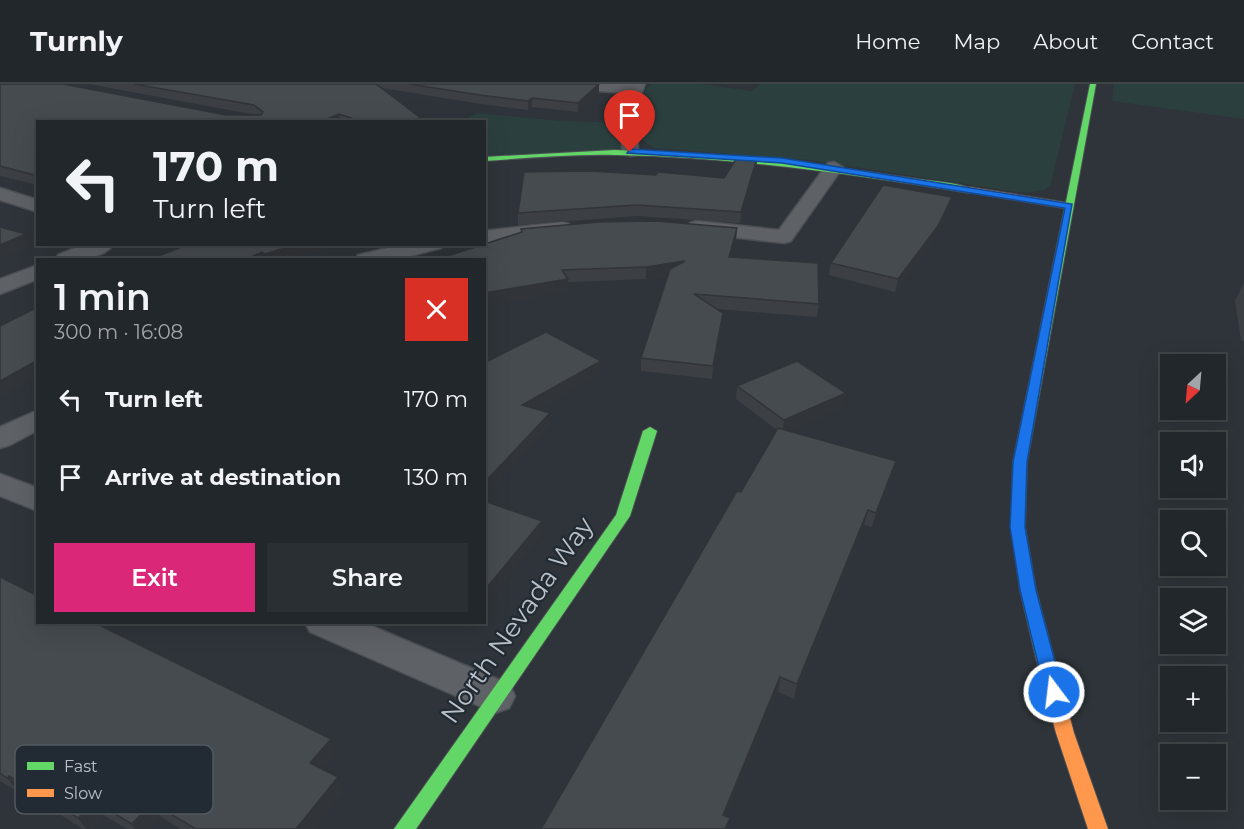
<!DOCTYPE html>
<html lang="en">
<head>
<meta charset="utf-8">
<style>
	body { margin:0; font-family:Montserrat,sans-serif; background:#2a2f33; color:#f1f3f6; height:100vh; display:flex; flex-direction:column; font-size:22px; white-space:nowrap }
	* { box-sizing:border-box; margin:0 }
	p { font-size:20px; color:#a2a5a9 }
	.icon { flex:none; width:33px; height:33px; fill:none; stroke:currentColor; stroke-width:2; stroke-linecap:round; stroke-linejoin:round }
	.map { position:relative; flex:1; overflow:hidden }
	.sheet { position:absolute; left:36px; top:174px; width:450px; height:366px; display:flex; flex-direction:column; background:#22272b; border-radius:0px; box-shadow:0 6px 24px #0002,0 0 0 2px #3f4447 }
	.sheet>* { flex:none }
	.top-card { position:absolute; left:36px; top:36px; width:450px; height:126px; border-radius:0px; box-shadow:0 6px 24px #0002,0 0 0 2px #3f4447; background:#22272b; color:#f1f3f6; overflow:hidden }
	.needle { width:39px; rotate:206deg }
	.buttons { position:absolute; left:1160px; top:270px; display:grid; gap:12px }
	.buttons a { display:grid; place-items:center; width:66px; height:66px; border-radius:0px; background:#22272b; box-shadow:0 6px 24px #0002,0 0 0 2px #3f4447; font-size:30px }
	.pin { position:absolute; display:grid; place-items:center; width:51px; height:51px; color:#fff; margin:-62px -26px; border-radius:50% 50% 50% 0; rotate:-45deg; box-shadow:0 0 6px #0007 }
	.pin .icon { rotate:45deg }
	.me { position:absolute; width:66px; margin:-33px; rotate:345deg; stroke-linejoin:round; filter:drop-shadow(0 0 4px #0008) }
	.turn { display:flex; align-items:center; gap:21px; height:126px; padding:0 18px; font-size:27px }
	.turn .icon { width:78px; height:78px; stroke-width:2.5 }
	.turn b { display:block; font-size:42px; line-height:51px }
	.round { display:grid; place-items:center; flex:none; width:63px; height:63px; border-radius:0px; background:#2a2f33 }
	.overview { display:flex; align-items:center; justify-content:space-between; height:102px; padding:0 18px }
	h1 { font-size:36px; font-weight:600; line-height:45px }
	.action { display:flex; gap:12px; margin-top:auto; padding:12px 18px }
	.action a { flex:1; height:69px; border-radius:0px; background:#db2777; color:#fff; font-size:24px; font-weight:600; line-height:69px; text-align:center }
	.action a+a { background:#2a2f33; color:#f1f3f6 }
	ul { padding:0; list-style:none }
	li { display:flex; align-items:center; gap:18px; height:78px; padding:0 18px }
	li div { flex:1 }
	li b { display:block; font-size:22px }
	li em { font-style:normal }
	header { display:flex; align-items:center; gap:36px; box-sizing:border-box; height:84px; padding:0 30px; background:#22272b; border-bottom:2px solid #3f4447 }
	header strong { font-size:28px }
	nav { display:flex; gap:33px; margin-inline-start:auto; font-size:21px }
	.map>svg:first-child { display:block }
	.green { fill:#2c3f3f }
	.lines { fill:none; stroke-linecap:round; stroke-linejoin:round }
	.street-casing { stroke:#4c5054; stroke-width:3 }
	.fast-casing { stroke:#4c5054; stroke-width:2 }
	.slow-casing { stroke:#4c5054; stroke-width:2 }
	.street { fill:#5e6267; fill-rule:evenodd }
	.fast { fill:#63d668; fill-rule:evenodd }
	.slow { fill:#ff974d; fill-rule:evenodd }
	.wall { fill:#3c4045 }
	.shaded-wall { fill:#313438 }
	.building { fill:#464b50; stroke:#313438; stroke-width:1.5 }
	.route { fill:#1a73e8; stroke:#114b97; stroke-width:1.5 }
	.labels { text-anchor:middle; dominant-baseline:central; stroke-width:4.5; stroke-linejoin:round; paint-order:stroke }
	.near-street-label { font-size:26px; fill:#bac1c9; stroke:#222b33 }
	.key { fill:#222b33; stroke:#505860; stroke-width:1.5 }
	.key-label { font-size:16px; fill:#bac1c9 }
</style>
</head>
<body>
<header>
<strong>Turnly</strong>
<nav><a>Home</a><a>Map</a><a>About</a><a>Contact</a></nav>
</header>
<div class="map">
<svg width="1244" height="745" viewBox="0 0 1244 745">
	<rect width="100%" height="100%" fill="#2e3439"/>
	<!-- green -->
	<path class="green" d="M651 0H700L752 7 760 0H1075L1050 102 1044 106 1025 109 810 76 654 64 642 56C641 39 635 11 651 0Z
		M1114 0H1244V35L1112 17Z
		M477 29 561 37 628 39 630 67 485 76 484 38H460Z"/>
	<g class="lines">
		<!-- street casing -->
		<g class="street-casing">
			<path id="street" d="M551 0H645L637 22 638 67 636 71 630 72 622 67 621 32 625 9 558 4Z
				M834 78 843 83 791 157 784 159 697 149 690 147 687 143 690 139 697 137 779 146 828 79Z
				M0 104 38 116V128L0 116Z
				M562 138 569 140 572 144 569 148 484 159V147Z
				M85 160H114C101 177 74 176 56 176L58 171Z
				M405 160H444L441 164 395 176H356L358 171Z
				M38 181V195L0 210V195Z
				M38 326V346L10 361 0 364V343Z
				M0 390 38 404V427L0 412Z
				M305 538H362L509 600 515 612 509 624 495 629 310 548Z"/>
		</g>
		<!-- fast casing -->
		<g class="fast-casing">
			<path id="fast" d="M1090 0H1096L1027 378 1025 443 1036 506 1054 574 1051 579 1045 581 1039 579 1036 574 1020 506 1011 443 1013 378Z
				M615 66C715 69 813 80 911 94 927 97 961 98 973 106L969 109C852 90 735 73 616 71 572 70 528 74 484 77V73Z
				M650 343 657 347 630 432 416 745H394L616 431 643 347Z"/>
		</g>
		<!-- slow casing -->
		<g class="slow-casing">
			<path id="slow" d="M969 103 1069 119 1073 122 1069 125 966 108 965 106Z
				M1045 567 1051 569 1054 574 1074 649 1108 745H1088L1056 649 1036 574 1039 569Z"/>
		</g>
		<!-- street -->
		<use href="#street" class="street"/>
		<!-- fast -->
		<use href="#fast" class="fast"/>
		<!-- slow -->
		<use href="#slow" class="slow"/>
	</g>
	<!-- wall -->
	<path class="wall" d="M0 0 226 31H256L89 0H599V9L578 28 532 23 528 26 481 20 382 4 426 38H38V101L0 92Z
		M757 74 756 84 740 139 637 132 518 141V129L656 91 724 94Z
		M949 124 935 154 895 208 829 191 831 179Z
		M737 144 736 155 731 173 819 220 817 233 716 225 723 229 722 242 712 295 641 287V274L668 192 646 195 568 198V207L484 222V176L522 148 521 145Z
		M1244 199V257L1241 256 1235 217Z
		M737 302 843 323 789 347 892 391 872 443 864 441 794 615 778 608 726 732 541 745 741 408 777 346 736 315Z
		M0 493 336 669 322 686 343 708 314 745H181L161 733 150 745H127L105 732 92 745H83L21 706 19 708 0 697Z"/>
	<!-- shaded-wall -->
	<path class="shaded-wall" d="M599 0V9L578 28V19Z
		M532 14V23L528 26V17Z
		M339 30 340 38H320Z
		M757 74 756 84 740 139 741 128Z
		M952 113 949 124 935 154 895 208 898 195Z
		M737 144 736 155 728 185 729 173Z
		M26 150 31 162 0 176V161Z
		M298 160H340L291 176H266L265 170Z
		M262 168 264 176H244Z
		M685 177V189L646 195V183Z
		M568 195V207L484 222V209Z
		M723 229 722 242 712 295 713 282Z
		M38 276V293L0 314V297Z
		M601 277V290L523 335 522 321Z
		M846 309 843 323 782 350 784 336Z
		M550 329V343L484 415V399Z
		M896 377 892 391 872 443 876 429Z
		M868 426 864 441 794 615 797 600Z
		M542 437 543 451 484 525V507Z
		M780 593 778 608 721 745 723 731Z
		M331 655 336 669 316 694 310 679Z
		M9 692 21 706 19 708 7 694Z
		M338 693 343 708 314 745H296Z
		M95 718 105 732 92 745H86L78 734Z
		M152 719 161 733 150 745H135L132 740Z
		M730 734 728 745H725Z"/>
	<!-- building -->
	<path class="building" d="M0 0H63L226 31H261L263 28 254 21 134 0H376L426 38H358L354 35 339 30 320 38H38V92L0 82Z
		M409 0H599L578 19 532 14 528 17 480 11Z
		M738 72 757 74 741 128 637 121 518 129 524 88 590 87 656 91 658 88 724 94Z
		M883 101 952 113 938 142 898 195 831 179Z
		M656 137 737 144 729 173 818 179 819 220 694 210 723 229 713 282 641 274 670 185 685 177 646 183 562 186 568 195 484 209V176H435L522 148 521 145 599 138Z
		M0 143 26 150 0 161Z
		M190 160H298L265 170 262 168 244 176H148Z
		M38 223V276L0 297V242Z
		M546 248 601 277 522 321 550 329 484 399V279Z
		M797 277 846 309 784 336 737 302Z
		M778 344 896 377 876 429 868 426 797 600 780 593 723 731 730 734 725 745H541L737 407 741 408Z
		M484 417 542 437 484 507Z
		M0 493 38 512V538H93L331 655 310 679 338 693 296 745H196L152 719 132 740 95 718 78 734 9 692 7 694 0 689Z"/>
	<!-- route -->
	<path class="route" d="M630 65 782 74 1072 120 1027 378 1025 443 1036 506 1063 608 1061 613 1054 615 1048 613 1045 608 1020 506 1010 443 1013 378 1065 124 782 79 627 69Z"/>
	<g class="labels">
		<!-- near-street labels -->
		<g class="near-street-label">
			<text transform="translate(517 536) rotate(-55)">North Nevada Way</text>
		</g>
	</g>
	<!-- legend -->
	<rect x="15" y="661" width="198" height="69" rx="9" class="key"/>
	<rect x="27" y="678" width="27" height="8" fill="#63d668"/>
	<rect x="27" y="705" width="27" height="8" fill="#ff974d"/>
	<g class="key-label">
		<text x="64" y="688">Fast</text>
		<text x="64" y="715">Slow</text>
	</g>
</svg>
<div class="buttons">
<a><svg class="needle" viewBox="-14 -14 28 28"><path d="M0-13l5 13h-10z" fill="#e53935"/><path d="M0 13l5-13h-10z" fill="#a2a5a9"/></svg></a>
<a><svg class="icon" aria-label="sound" viewBox="0 0 24 24"><path d="M4 9h4l5-4v14l-5-4H4zM17 9q2 3 0 6"/></svg></a>
<a><svg class="icon" aria-label="search" viewBox="0 0 24 24"><circle cx="10" cy="10" r="6"/><path d="M15 15l6 6"/></svg></a>
<a><svg class="icon" aria-label="layers" viewBox="0 0 24 24"><path d="M12 4l9 5-9 5-9-5zM3 14l9 5 9-5"/></svg></a>
<a>+</a>
<a>−</a>
</div>
<div class="pin" style="left:630px;top:68px;background:#d93025"><svg class="icon" aria-label="arrive" viewBox="0 0 24 24"><path d="M6 21V4h12l-3 4 3 4H6"/></svg></div>
<svg class="me" style="left:1054px;top:608px" viewBox="-20 -20 40 40"><circle r="17" fill="#1a73e8" stroke="#fff" stroke-width="3"/><path d="M0-11L8 9 0 5-8 9z" fill="#fff"/></svg>
<div class="top-card">
<div class="turn"><svg class="icon" aria-label="left" viewBox="0 0 24 24"><path d="M17 20v-9H6M10 6l-5 5 5 5"/></svg><div><b>170 m</b>Turn left</div></div>
</div>
<section class="sheet">
<div class="overview"><div><h1>1 min</h1><p>300 m · 16:08</p></div><a class="round" style="background:#d93025;color:#fff"><svg class="icon" aria-label="close" viewBox="0 0 24 24"><path d="M6 6l12 12M18 6L6 18"/></svg></a></div>
<ul>
<li><svg class="icon" aria-label="left" viewBox="0 0 24 24"><path d="M17 20v-9H6M10 6l-5 5 5 5"/></svg><div><b>Turn left</b></div><em>170 m</em></li>
<li><svg class="icon" aria-label="arrive" viewBox="0 0 24 24"><path d="M6 21V4h12l-3 4 3 4H6"/></svg><div><b>Arrive at destination</b></div><em>130 m</em></li>
</ul>
<div class="action"><a>Exit</a><a>Share</a></div>
</section>
</div>
</body>
</html>
